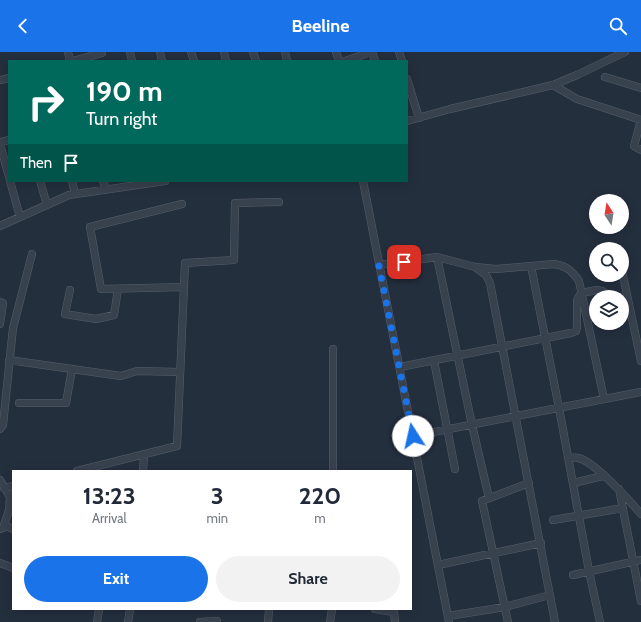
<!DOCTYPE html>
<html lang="en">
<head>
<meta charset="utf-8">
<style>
	body { margin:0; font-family:Cabin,sans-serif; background:#f2f2f3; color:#1f2937; height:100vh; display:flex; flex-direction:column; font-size:15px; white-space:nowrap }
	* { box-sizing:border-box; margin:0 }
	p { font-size:13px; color:#747a83 }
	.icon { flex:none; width:22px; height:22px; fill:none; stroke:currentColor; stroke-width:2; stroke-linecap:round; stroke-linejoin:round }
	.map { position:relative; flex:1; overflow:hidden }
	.panel { position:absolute; left:12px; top:418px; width:400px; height:140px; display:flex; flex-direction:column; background:#fff; border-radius:0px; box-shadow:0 2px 10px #0003 }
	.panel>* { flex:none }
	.banner { position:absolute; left:8px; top:8px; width:400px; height:122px; border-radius:0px; box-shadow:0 2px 10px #0003; background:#00695c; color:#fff; overflow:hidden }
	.needle { width:26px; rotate:348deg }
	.tools { position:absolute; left:589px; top:142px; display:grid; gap:8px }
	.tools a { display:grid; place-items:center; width:40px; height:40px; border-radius:50%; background:#fff; box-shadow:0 2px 10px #0003; font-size:20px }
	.pin { position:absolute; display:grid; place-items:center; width:34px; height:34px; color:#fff; margin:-17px; border-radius:8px; box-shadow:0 2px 6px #0006 }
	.me { position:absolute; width:44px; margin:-22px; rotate:350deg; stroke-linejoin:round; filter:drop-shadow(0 0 3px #0008) }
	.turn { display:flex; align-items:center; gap:14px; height:84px; padding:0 12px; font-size:18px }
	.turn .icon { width:52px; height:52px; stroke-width:2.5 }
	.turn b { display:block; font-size:28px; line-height:34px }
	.then { display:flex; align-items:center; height:38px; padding:0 12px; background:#0003; gap:8px; font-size:15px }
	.eta { display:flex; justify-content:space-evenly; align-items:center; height:68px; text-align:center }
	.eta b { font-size:24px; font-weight:700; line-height:28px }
	.primary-button { display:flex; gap:8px; margin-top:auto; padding:8px 12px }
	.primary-button a { flex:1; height:46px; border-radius:24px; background:#1a73e8; color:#fff; font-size:16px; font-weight:700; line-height:46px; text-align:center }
	.primary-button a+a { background:#f2f2f3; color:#1f2937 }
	header { display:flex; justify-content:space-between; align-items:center; height:52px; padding:0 12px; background:#1a73e8; color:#fff; font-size:18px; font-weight:700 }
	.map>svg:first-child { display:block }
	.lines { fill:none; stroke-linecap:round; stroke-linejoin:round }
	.street-casing { stroke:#565f6c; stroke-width:8 }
	.street { stroke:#38414e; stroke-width:7 }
	.route { stroke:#1a73e8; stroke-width:7; stroke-dasharray:0 12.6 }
</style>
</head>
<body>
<header><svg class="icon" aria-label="back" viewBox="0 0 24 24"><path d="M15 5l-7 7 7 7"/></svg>Beeline<svg class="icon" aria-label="search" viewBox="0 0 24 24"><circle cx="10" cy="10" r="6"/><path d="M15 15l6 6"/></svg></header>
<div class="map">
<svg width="641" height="570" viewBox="0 0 641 570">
	<rect width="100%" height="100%" fill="#242f3e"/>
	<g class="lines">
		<!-- street casing -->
		<g class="street-casing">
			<path id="street" d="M68 0 70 9
				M130 0 132 9
				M160 0 162 9
				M191 0 194 9
				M224 0 226 9
				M253 0 256 9
				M285 0 287 9
				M336 0 339 9
				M372 0 375 9
				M399 0 402 9
				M73 9 102 1
				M345 9 371 0
				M605 25 641 36
				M407 27 419 66
				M0 28 9 26
				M553 33 577 47 641 68
				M641 68 634 94 641 98
				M407 69 450 57 553 33 577 23 625 0
				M0 90 9 88
				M0 92 9 125
				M10 129 20 165
				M40 129 47 153
				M72 129 75 142
				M103 129 106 138
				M363 129 449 570
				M182 152 90 175 101 237 184 235
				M0 174 69 143 165 129
				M437 205 472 373 489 446
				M379 213 437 205 475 215 496 217 554 212C567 214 572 219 579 229L604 347
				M531 214 559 356 589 519 600 570
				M475 215 486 223 490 231 555 570
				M622 219 641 309
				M70 238 65 262 96 267 114 263 118 237
				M0 250 3 251 0 272
				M9 308 72 317 66 351H19
				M434 309 455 417
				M400 315 571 281 576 279 577 275V248L581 241 597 238 602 239 612 245
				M72 317 121 324 137 319 180 320
				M0 377 3 373 13 276 32 202
				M413 384 641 340
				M568 406C571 406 575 405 578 406 594 409 629 448 641 462
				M77 419 177 394 185 211 234 208 235 151 279 150
				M143 419 144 403
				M333 419V297
				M0 428 10 445 9 458 3 476 0 477
				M573 431 603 424
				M4 436 13 434
				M619 437 641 549
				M553 468 623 456
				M4 473 13 477
				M0 511 13 516
				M438 513 541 491
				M573 523 641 508
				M375 557 394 560 395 570
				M448 564 505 555 550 543
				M97 570 99 557
				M128 570 130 557
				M200 570 217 569
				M268 570 269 557
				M330 570 332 557
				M508 570 482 449 529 431"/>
		</g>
		<!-- street -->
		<use href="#street" class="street"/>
	</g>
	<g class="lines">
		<!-- route -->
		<path class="route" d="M404 210 379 214 413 384"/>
	</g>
</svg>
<div class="tools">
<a><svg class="needle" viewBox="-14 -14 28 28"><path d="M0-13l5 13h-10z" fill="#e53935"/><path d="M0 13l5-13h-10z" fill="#747a83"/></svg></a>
<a><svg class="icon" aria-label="search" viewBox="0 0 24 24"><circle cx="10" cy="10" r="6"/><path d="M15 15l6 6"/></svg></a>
<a><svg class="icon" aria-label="layers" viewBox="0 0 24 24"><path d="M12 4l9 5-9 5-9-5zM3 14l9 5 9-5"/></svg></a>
</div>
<div class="pin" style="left:404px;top:210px;background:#d93025"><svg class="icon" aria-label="arrive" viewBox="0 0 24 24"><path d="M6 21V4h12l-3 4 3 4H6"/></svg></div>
<svg class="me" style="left:413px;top:384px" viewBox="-20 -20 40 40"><circle r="19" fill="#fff"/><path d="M0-13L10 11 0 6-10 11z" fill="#1a73e8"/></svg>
<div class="banner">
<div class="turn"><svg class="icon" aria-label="right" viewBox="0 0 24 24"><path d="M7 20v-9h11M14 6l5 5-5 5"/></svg><div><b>190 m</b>Turn right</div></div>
<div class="then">Then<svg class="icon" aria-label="arrive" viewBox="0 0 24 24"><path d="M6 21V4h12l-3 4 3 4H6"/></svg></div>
</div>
<section class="panel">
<div class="eta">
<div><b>13:23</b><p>Arrival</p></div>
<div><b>3</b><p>min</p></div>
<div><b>220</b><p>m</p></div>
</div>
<div class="primary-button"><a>Exit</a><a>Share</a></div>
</section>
</div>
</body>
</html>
